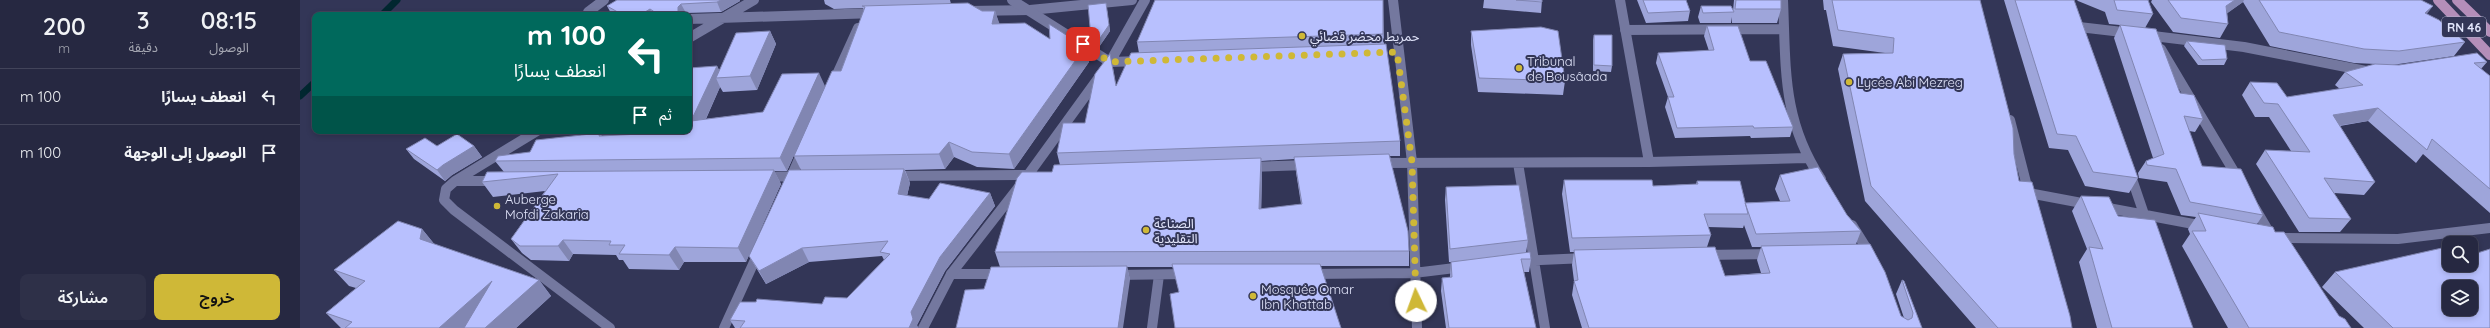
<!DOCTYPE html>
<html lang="ar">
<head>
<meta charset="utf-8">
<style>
	body { margin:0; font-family:Quicksand,"Noto Sans Arabic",sans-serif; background:#2e3048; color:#f1f3f6; direction:rtl; height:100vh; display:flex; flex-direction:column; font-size:15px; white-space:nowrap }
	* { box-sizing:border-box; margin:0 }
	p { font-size:13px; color:#a4a6b1 }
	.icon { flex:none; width:22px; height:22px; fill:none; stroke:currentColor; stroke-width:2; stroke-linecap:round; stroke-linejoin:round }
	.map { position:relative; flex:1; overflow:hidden; direction:ltr }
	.drawer { display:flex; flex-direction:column; background:#262841; width:300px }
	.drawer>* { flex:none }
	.top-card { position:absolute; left:12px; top:12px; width:380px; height:122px; border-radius:8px; box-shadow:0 2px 6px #0003,0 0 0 1px #42445a; direction:rtl; background:#00695c; color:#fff; overflow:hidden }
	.buttons { position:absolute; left:2142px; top:236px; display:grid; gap:8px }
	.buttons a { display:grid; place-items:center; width:36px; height:36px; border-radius:8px; background:#262841; box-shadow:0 2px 6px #0003,0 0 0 1px #42445a; font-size:20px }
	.pin { position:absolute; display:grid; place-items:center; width:34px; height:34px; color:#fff; margin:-17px; border-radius:8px; box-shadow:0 2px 6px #0006 }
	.me { position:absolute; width:44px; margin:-22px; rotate:357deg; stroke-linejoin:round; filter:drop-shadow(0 0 3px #0008) }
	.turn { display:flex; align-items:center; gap:14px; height:84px; padding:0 20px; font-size:18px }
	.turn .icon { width:52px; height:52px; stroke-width:2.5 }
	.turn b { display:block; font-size:28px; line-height:34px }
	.then { display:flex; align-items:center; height:38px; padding:0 20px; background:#0003; gap:8px; font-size:15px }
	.eta { display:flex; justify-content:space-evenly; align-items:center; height:68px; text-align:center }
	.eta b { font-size:24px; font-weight:600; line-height:28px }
	.action { display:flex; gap:8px; margin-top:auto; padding:8px 20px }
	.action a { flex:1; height:46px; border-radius:8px; background:#cfb837; color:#111; font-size:16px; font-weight:600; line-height:46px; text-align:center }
	.action a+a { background:#2e3048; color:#f1f3f6 }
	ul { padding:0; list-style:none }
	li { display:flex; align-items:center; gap:12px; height:56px; padding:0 20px; border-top:1px solid #42445a }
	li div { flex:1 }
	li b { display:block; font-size:15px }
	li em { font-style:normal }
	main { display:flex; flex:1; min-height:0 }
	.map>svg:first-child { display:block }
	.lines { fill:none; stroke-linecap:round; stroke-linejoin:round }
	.stream { stroke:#012730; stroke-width:7 }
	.minor { stroke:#74789f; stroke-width:10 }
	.tertiary { stroke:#74789f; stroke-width:10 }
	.primary { stroke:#b48eb9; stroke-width:10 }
	.wall { fill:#9ea5da; fill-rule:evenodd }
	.shaded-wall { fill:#8186b2 }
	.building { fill:#b8c0fe; stroke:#8186b2; fill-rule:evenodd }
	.route { stroke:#cfb837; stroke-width:7; stroke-dasharray:0 12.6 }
	.poi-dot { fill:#cfb837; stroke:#333657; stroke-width:1.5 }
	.labels { text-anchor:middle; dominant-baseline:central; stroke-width:4; stroke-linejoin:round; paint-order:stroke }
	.shield { fill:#333657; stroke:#aeb0ca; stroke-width:1 }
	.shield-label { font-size:12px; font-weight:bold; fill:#e2e5fb }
	.poi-label { font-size:13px; fill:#e2e5fb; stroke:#333657; text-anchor:start }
</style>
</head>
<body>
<main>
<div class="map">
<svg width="2190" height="328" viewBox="0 0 2190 328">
	<rect width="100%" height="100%" fill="#333657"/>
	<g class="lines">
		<!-- stream -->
		<path class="stream" d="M82 15 97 0
			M0 96 15 82"/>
		<!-- minor -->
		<path class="minor" d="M1093 0 1112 162 1117 328
			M1320 0 1349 162
			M1483 0C1486 68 1482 120 1521 179
			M668 11 730 10 832 0
			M290 15 288 12 304 0
			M389 19 576 13
			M1779 27 1831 33
			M1325 30 1484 29
			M1853 36 1944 47 2066 71
			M389 38 454 0
			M1861 49 1939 180
			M810 62 840 61
			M810 62 845 0
			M533 83 558 28
			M1710 120 1729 194
			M237 131 155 181 146 189 144 200 154 210 310 328
			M1079 163 1349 162 1507 158
			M1218 163 1245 328
			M949 167 1007 165
			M1830 173 1846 220
			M593 176 733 175
			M463 177 499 176
			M155 181H195
			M489 182 502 152
			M1729 193 1904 226
			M1955 208 1972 237
			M1552 225 1570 254
			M1975 238 2098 239 2190 228
			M1404 255 1472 254
			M1219 261 1286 258
			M651 274H701
			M1009 274 1114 273 1163 267
			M815 275 887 274
			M424 328 459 251
			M852 328 859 275"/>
		<!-- tertiary -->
		<path class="tertiary" d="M623 328 651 274 728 175 810 62 712 0"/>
		<!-- primary -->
		<path class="primary" d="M2138 0 2190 55
			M2157 0 2190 32"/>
	</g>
	<!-- wall -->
	<path class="wall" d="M317 0H440V1L421 12 386 13 384 15H312L307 6Z
		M524 0H650L651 4 682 11H695L699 24 750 39 785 47 789 62 714 169 677 167 654 157 645 169 605 170 610 183 607 196 629 199 690 193 695 206 645 271 617 325 618 328H435L430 320 522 304 547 298 584 260 582 256 509 262 466 284 449 256 501 170 494 156 541 71 564 10 563 8 534 9 525 4Z
		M1083 0 1084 45 1100 141V156H1090L1109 251V266H1020L879 292 873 267H827L830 280 684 289 700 267 695 252 752 172 760 165 757 153 785 123 813 68 816 86 839 53 837 42ZM995 159 996 172 1001 204 961 209 962 174 961 161Z
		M1184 0H1242L1241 13 1183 8Z
		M1337 0H1386L1390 11 1388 21 1346 23Z
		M1434 0H1481V9L1477 23H1432V17L1431 23H1400L1398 17 1401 6 1433 11Z
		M1523 0H1680L1714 154 1719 181 1772 328H1676L1565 201 1538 69 1543 54 1585 53 1533 46 1526 10H1524Z
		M1704 0H1774L1838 178 1829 193 1785 186 1768 150 1749 148Z
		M1777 0H1848L1853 14 1845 28 1880 93 1903 119 1895 132 1889 131 1902 166 1963 215 1957 224 1975 232 2039 316 2051 328H1928L1882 246 1890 234 1888 229 1896 217 1881 215 1867 182 1839 178 1838 173 1846 161 1853 158 1814 38 1820 25 1809 24 1805 12 1778 1Z
		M1852 0H2121L2127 14 2165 42 2154 56 2092 65 2187 62 2181 69 2190 76V213L2123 154 2116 163 2068 121 2040 126 2075 182 2064 195 2034 193 2051 219 2040 232H1999L1956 164 1965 150 1991 151 1969 117H1955L1942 95 1950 82 1987 97 2040 89 2035 85 2045 72 2076 64 2054 63 1970 46 1943 2 1927 13 1928 24 1920 38 1873 32 1851 2Z
		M806 3 810 31 799 47 793 43 791 38Z
		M1407 26 1450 61 1493 127 1490 137 1451 138 1450 136 1375 138 1365 107 1368 97 1356 63 1358 53 1409 51 1404 36Z
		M470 31 476 44 457 90 423 92 420 87 406 119 463 112 525 86 487 171H474L481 184 446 262H384L379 270 329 269 323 260H319L316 255 273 254 269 261 231 260 222 253 211 239 245 191 193 197 182 182 204 172 195 161 230 152 300 133 302 136 362 133 417 66 419 70Z
		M1171 31 1265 81 1263 95 1178 92 1171 45Z
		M1294 35 1312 66 1311 72 1293 71V40Z
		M1887 41 1927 59 1924 65H1898L1884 46Z
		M137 146H174L182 157 152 175 145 181 114 159 106 149Z
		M1480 175 1547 215 1561 231 1556 244 1601 316 1604 318 1596 294 1602 280 1622 328H1282L1272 295 1274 281 1272 265 1274 252H1270L1262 194 1264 180 1353 186 1396 184 1397 181 1445 204V203L1480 201 1475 189ZM1444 225 1452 247H1461L1457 260 1461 273 1425 276 1407 247 1411 235 1408 227 1443 228Z
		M1146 187 1228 240 1226 253 1231 259 1229 272H1224L1236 328H1146L1141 291 1142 278 1150 277 1151 262H1149L1145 200Z
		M1781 196 1818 216 1893 328H1797L1779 262 1787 249 1772 211Z
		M122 229 135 245 239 280 251 296 216 328H41L26 313 56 288 49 286 34 270Z
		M2035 272 2190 328H2064L2022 287Z"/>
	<!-- shaded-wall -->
	<path class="shaded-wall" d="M421 0H440V1L421 12 417 2Z
		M1935 0H1944L1943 2 1918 20 1926 6Z
		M806 3 810 31 799 47 798 41Z
		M381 4 386 13 384 15H380L378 13V7Z
		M2133 6 2123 19 2125 13Z
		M350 9 353 15H340Z
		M695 11 700 25 692 24Z
		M470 31 476 44 457 90 450 76Z
		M785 47 789 62 714 169 709 154Z
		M417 66 423 78H416L420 87 399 134 391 121Z
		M519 73 525 86 487 171 480 158Z
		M2078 108 2068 121 2023 128 2033 115Z
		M649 142 654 157 645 169 639 154Z
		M174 146 182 157 152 175 145 181 137 170 143 165Z
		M961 158 962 174 961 224 959 209Z
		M604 169 610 183 604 208 598 194Z
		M474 170 481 184 446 262 438 248Z
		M690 193 695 206 645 271 617 325 618 328H609L611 312 640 257Z
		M122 229 135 245 120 239Z
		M263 240 273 254 269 261 258 246Z
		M375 247 384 262 379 270 369 255Z
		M502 248 509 262 466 284 459 271Z
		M827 266 830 280 823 328H818Z
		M239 280 251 296 216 328H185Z
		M192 281 170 328H139Z"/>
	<!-- building -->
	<path class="building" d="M317 0H421L417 2 381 4 378 7V13L383 15H359L350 9 340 15H323L307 6Z
		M855 0H1083V34L837 42Z
		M1216 0H1242V2Z
		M1343 0H1386L1390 11 1348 13Z
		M1436 0H1481V9H1435Z
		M1532 0H1680L1713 128 1714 154 1719 181 1732 182 1770 316 1772 328H1698L1571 186 1543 54 1593 53 1594 38 1538 30Z
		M1715 0H1774L1838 178 1793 172 1776 136 1757 134Z
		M1814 0H1848L1853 14 1817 10Z
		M1868 0H1935L1926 6 1928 24 1881 18Z
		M1959 0H2121L2133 6 2125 13 2139 20 2165 42 2099 51 2064 49 1979 32Z
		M668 3 682 11H695L692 24 725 23 750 39 749 24 785 47 709 154 672 152 649 142 639 154 494 156 532 71H541L565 7 562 6Z
		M806 3 809 25 798 41 791 38 788 5Z
		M1401 6H1431L1434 12 1403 13Z
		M1820 25 1856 29 1880 93 1894 95 1903 119 1884 116 1902 166 1941 169 1963 215 1890 202 1876 169 1847 165 1846 161 1864 154Z
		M1407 26H1438L1450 61H1466L1493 127 1454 128 1453 126 1377 128 1368 97H1374L1358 53 1414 50Z
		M1241 27 1258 31 1265 81 1179 78 1171 31Z
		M470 31 450 76 416 78 436 33Z
		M1294 35H1312V66L1294 65Z
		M1887 41 1925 45 1927 59 1902 60Z
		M1086 44 1100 141 757 153 763 123H785L795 74 810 54 816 86 831 53Z
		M2177 53 2187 62 2174 63 2190 76V189L2132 139 2127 150 2078 108 2033 115 2075 182 2024 178 2051 219 2009 218 1965 150 2010 152 1978 104 1964 103 1950 82 1977 83 1987 97 2063 85 2045 72 2075 64 2099 65Z
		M417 66 391 121 463 112 482 74 519 73 480 158 195 161 198 156 230 152 236 140 300 133 299 136 362 133V131H389V68Z
		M157 134 174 146 143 165 137 170 106 149 125 138 137 146Z
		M1089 154 1108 231 1109 251 695 252 717 178 722 172H752L754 165 961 158 959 209 1002 204 994 157Z
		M1518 167 1547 215 1561 231 1456 234 1445 203 1490 201 1480 175Z
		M604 169 598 194 629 199 640 183 690 193 640 257 611 312 613 319 609 328H440L445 321 430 320 440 302H456L457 299 522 304 525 297 547 298 590 254 580 252 588 241 502 248 459 271 449 256 489 170Z
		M474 170 438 248 375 247 369 255 319 254 325 245H309L311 241 263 240 258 246H220L211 239 258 174 182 182 187 172Z
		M1264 180H1352L1353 186 1398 184 1397 181H1440L1448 214H1404L1411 235 1272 238Z
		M1219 185 1228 240 1150 249 1146 187Z
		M1781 196 1809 197 1818 216 1855 220 1893 328H1812L1789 247 1803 249Z
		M1898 213 1973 227 1975 232H1984L2039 316 2045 319 2051 328H1949L1892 231H1906Z
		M98 221 122 229 120 239 239 280 185 328H164L192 281 139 328H45L52 322 26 313 65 281 34 270Z
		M1570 244 1585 272 1601 316 1608 320 1612 318 1613 313 1602 280 1604 281 1622 328H1289L1274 281 1278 280 1274 250 1415 247 1425 276 1470 273 1461 246Z
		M2142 248 2149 254V265H2171V255L2190 249V328H2093L2035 272ZM2149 287H2171V309H2149Z
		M1230 252 1231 259H1221L1236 328H1149L1142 278 1152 277 1151 262Z
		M872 264H1020L1041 328H875L870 294 879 292Z
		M827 266 818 328H656L665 290 684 289 691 267Z"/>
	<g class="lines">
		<!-- route -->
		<path class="route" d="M783 44 810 62 1097 52 1112 162 1116 301"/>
	</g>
	<!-- markers -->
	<g class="poi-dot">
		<circle cx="1002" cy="36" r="4"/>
		<circle cx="1219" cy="68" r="4"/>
		<circle cx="1549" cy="82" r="4"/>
		<circle cx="197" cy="206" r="4"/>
		<circle cx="846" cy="230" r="4"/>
		<circle cx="953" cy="296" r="4"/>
	</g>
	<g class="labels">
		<!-- shield labels -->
		<rect class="shield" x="2142" y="17" width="44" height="20" rx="3"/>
		<g class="shield-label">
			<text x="2164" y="27">RN 46</text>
		</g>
		<!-- poi labels -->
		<g class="poi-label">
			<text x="1010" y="36">حمريط محضر قضائي</text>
			<text x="1227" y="61">Tribunal<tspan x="1227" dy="15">de Bousâada</tspan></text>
			<text x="1557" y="82">Lycée Abi Mezreg</text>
			<text x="205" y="199">Auberge<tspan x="205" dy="15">Mofdi Zakaria</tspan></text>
			<text x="854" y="223">الصناعة<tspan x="854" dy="15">التقليدية</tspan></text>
			<text x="961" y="289">Mosquée Omar<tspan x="961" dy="15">Ibn Khattab</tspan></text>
		</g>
	</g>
</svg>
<div class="buttons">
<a><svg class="icon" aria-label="search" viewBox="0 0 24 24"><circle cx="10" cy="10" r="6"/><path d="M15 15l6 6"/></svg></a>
<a><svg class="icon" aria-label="layers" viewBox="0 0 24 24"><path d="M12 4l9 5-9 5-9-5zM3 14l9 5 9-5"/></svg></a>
</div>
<div class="pin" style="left:783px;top:44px;background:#d93025"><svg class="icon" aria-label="arrive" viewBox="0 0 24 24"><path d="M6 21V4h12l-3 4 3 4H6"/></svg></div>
<svg class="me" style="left:1116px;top:301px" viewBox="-20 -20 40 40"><circle r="19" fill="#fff"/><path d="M0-13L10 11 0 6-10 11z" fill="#cfb837"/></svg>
<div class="top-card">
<div class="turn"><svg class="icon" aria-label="left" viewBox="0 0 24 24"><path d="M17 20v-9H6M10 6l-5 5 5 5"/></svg><div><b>100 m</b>انعطف يسارًا</div></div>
<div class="then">ثم<svg class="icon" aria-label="arrive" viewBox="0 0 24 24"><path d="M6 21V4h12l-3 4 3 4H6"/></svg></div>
</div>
</div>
<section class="drawer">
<div class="eta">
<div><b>08:15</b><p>الوصول</p></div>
<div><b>3</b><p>دقيقة</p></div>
<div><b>200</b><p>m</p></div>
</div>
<ul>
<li><svg class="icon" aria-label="left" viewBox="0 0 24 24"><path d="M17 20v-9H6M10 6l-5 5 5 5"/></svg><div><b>انعطف يسارًا</b></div><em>100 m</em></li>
<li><svg class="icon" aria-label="arrive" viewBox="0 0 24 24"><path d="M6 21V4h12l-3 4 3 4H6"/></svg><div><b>الوصول إلى الوجهة</b></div><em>100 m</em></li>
</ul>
<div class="action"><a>خروج</a><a>مشاركة</a></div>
</section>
</main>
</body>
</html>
